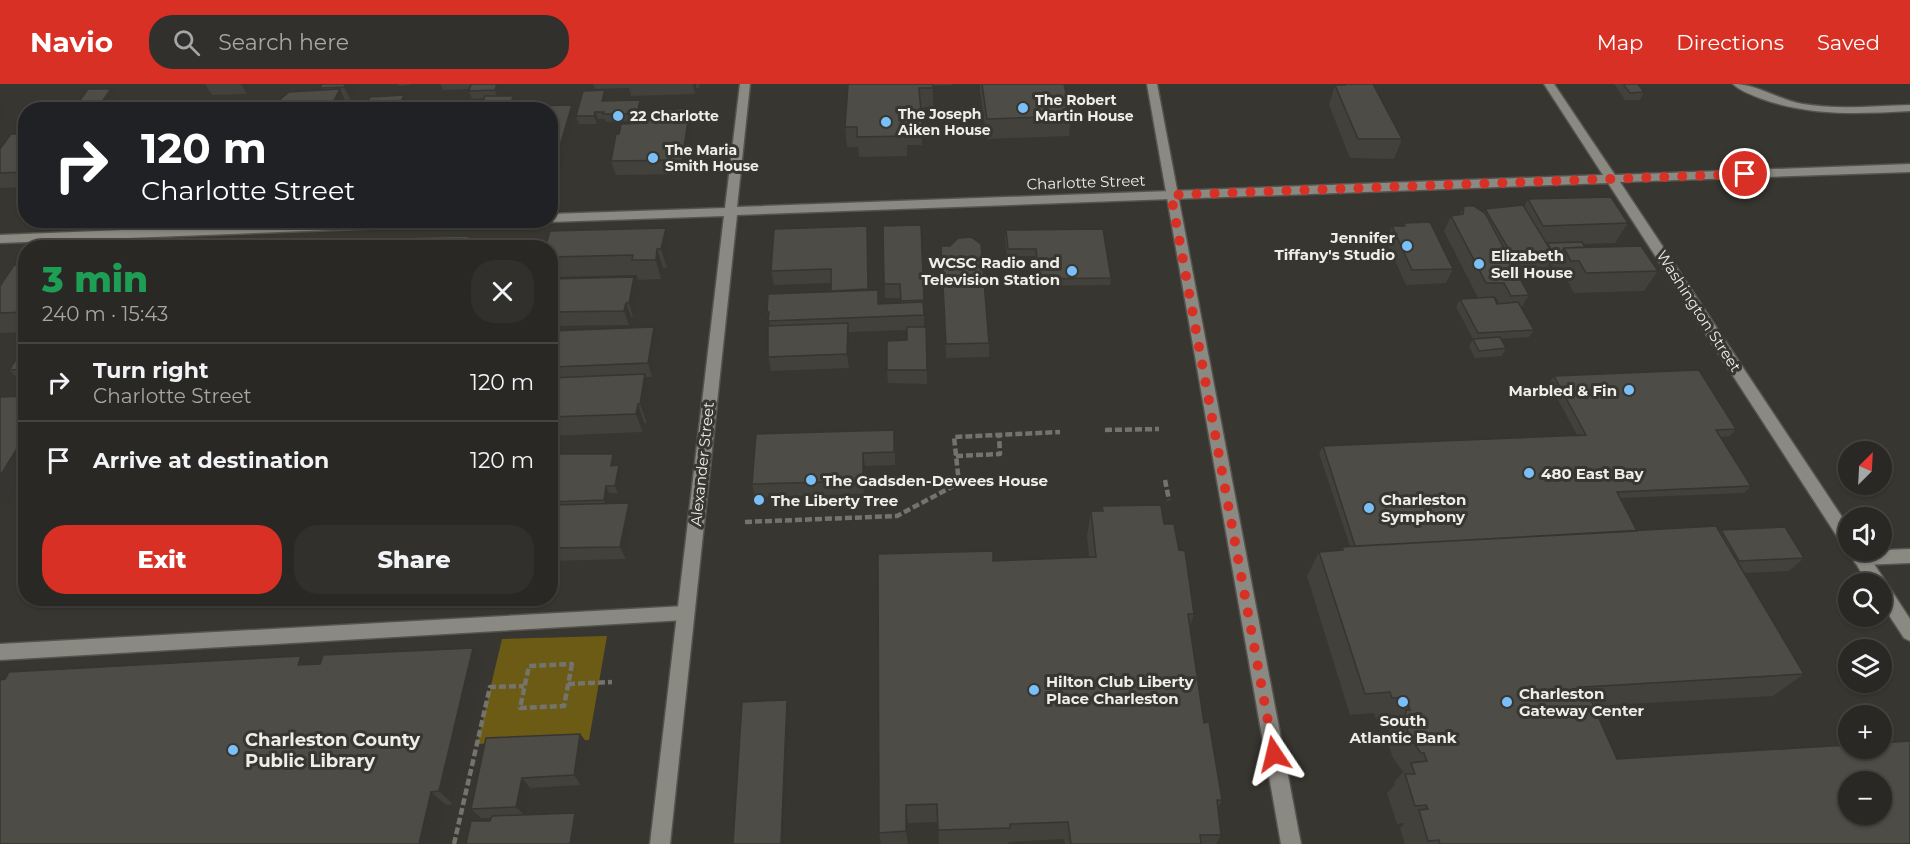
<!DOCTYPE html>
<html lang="en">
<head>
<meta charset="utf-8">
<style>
	body { margin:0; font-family:Montserrat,sans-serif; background:#31302c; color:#f1f3f6; height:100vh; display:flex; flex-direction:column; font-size:22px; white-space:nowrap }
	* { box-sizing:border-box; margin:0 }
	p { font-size:20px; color:#a5a6a6 }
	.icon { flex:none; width:33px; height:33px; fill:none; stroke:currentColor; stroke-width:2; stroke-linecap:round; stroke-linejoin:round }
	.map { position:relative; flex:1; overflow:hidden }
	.side { position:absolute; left:18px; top:156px; width:540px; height:366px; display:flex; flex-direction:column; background:#292824; border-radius:24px; box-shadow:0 2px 4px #0004,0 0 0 2px #454441 }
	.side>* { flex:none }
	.banner { position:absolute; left:18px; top:18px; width:540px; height:126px; border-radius:24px; box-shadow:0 2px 4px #0004,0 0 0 2px #454441; background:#202124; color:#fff; overflow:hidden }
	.needle { width:39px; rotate:24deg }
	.fabs { position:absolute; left:1838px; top:357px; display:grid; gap:12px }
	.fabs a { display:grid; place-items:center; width:54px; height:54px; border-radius:50%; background:#292824; box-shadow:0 2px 4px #0004,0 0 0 2px #454441; font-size:30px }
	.pin { position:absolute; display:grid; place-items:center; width:51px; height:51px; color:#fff; margin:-26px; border:3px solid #fff; border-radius:50%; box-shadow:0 2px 6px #0007 }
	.me { position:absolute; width:66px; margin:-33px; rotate:350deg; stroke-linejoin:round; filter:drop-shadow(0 0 4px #0008) }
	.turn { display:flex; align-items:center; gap:21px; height:126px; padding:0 24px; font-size:27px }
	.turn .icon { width:78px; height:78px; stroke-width:2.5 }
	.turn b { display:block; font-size:42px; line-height:51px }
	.round { display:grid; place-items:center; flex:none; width:63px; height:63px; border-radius:24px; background:#31302c }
	.head { display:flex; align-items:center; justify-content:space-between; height:102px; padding:0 24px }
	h1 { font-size:36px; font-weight:800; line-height:45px; color:#1e9e55 }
	.action { display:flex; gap:12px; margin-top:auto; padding:12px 24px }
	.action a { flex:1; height:69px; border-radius:24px; background:#d93025; color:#fff; font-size:24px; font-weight:800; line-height:69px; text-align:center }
	.action a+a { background:#31302c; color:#f1f3f6 }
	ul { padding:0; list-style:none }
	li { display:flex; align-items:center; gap:18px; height:78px; padding:0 24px; border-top:2px solid #454441 }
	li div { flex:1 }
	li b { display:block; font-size:22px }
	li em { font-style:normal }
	header { display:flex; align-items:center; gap:36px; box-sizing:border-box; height:84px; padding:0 30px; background:#d93025; color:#fff }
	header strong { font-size:28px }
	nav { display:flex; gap:33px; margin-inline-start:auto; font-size:21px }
	.search { width:420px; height:54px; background:#31302c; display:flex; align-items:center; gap:15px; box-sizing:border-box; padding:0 21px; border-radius:24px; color:#a5a6a6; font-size:22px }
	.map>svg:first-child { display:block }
	.green { fill:#6b5b15 }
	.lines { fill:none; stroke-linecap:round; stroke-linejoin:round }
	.lane-casing { stroke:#54534e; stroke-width:3 }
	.street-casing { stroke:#54534e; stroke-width:3 }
	.secondary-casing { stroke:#54534e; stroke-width:3 }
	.path { stroke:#74736e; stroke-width:4.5; stroke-dasharray:7 3; stroke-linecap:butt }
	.lane { fill:#8a8982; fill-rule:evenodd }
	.street { fill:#8a8982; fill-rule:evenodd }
	.secondary { fill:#8a8982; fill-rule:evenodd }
	.wall { fill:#42413c; fill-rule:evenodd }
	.shaded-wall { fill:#363531 }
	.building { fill:#4d4c46; stroke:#363531; stroke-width:1.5; fill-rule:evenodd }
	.route { stroke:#d93025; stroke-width:10; stroke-dasharray:0 18 }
	.poi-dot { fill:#7abff8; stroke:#373630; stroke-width:2 }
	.labels { text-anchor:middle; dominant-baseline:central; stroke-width:6; stroke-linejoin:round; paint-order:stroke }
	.far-poi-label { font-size:14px; font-weight:bold; fill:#edede9; stroke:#373630; text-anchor:start }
	.street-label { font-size:15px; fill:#edede9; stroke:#373630 }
	.poi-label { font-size:15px; font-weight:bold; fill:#edede9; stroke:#373630; text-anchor:start }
	.near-poi-label { font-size:18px; font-weight:bold; fill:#edede9; stroke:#373630; text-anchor:start }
</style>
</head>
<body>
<header>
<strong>Navio</strong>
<div class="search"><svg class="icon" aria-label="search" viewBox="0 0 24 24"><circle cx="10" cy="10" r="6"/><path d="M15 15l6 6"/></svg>Search here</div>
<nav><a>Map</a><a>Directions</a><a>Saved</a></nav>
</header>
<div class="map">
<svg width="1910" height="760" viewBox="0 0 1910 760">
	<rect width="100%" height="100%" fill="#373630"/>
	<!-- green -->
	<path class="green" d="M607 552 589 656 477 660 502 555Z"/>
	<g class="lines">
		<!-- lane casing -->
		<g class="lane-casing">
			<path id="lane" d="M1733 0C1757 0 1779 16 1803 20 1839 26 1875 22 1910 21V27C1859 30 1811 32 1762 15 1752 11 1740 7 1733 0Z
				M1910 465V479L1861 481 1855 479 1853 474 1855 469 1861 467Z
				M685 522 691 524 693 529 691 534 685 536 0 576V560Z"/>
		</g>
		<!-- street casing -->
		<g class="street-casing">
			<path id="street" d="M740 0H750L737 123 1603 91 1544 0H1554L1615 91 1910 80V88L1620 98 1848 442V462L1842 460 1608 99 737 131 670 760H650L724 132 550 138 545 136H550V130L725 124Z
				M369 136H494L488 140 0 159V151Z
				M1848 466H1865L1910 535V557L1904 554 1881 519V500H1868Z"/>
		</g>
		<!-- secondary casing -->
		<g class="secondary-casing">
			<path id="secondary" d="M1147 0H1157L1301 760H1281Z"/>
		</g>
		<!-- path -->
		<path class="path" d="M1105 346 1159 345
			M956 372 1000 370 999 351
			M1165 396 1169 416
			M745 438 897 432 959 399 954 353 1060 348
			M572 580 564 622 520 624 529 582Z
			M568 600 612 598
			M454 760 490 603 524 602"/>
		<!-- lane -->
		<use href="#lane" class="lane"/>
		<!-- street -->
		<use href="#street" class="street"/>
		<!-- secondary -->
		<use href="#secondary" class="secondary"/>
	</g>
	<!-- wall -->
	<path class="wall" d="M205 0H252L247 10 212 11Z
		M322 0H360L351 17H346L349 26H279L278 23 321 6 320 4Z
		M398 0H411L410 1 399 2Z
		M440 0H502L498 12 481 24 485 14 472 15 469 7V5L443 6Z
		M593 0H700L699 4H696L695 10 631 12 629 4 595 5Z
		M848 0H952V1L933 2V23L920 24 922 61H907V72L859 73 858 63H847L845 43Z
		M980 0H1064L1071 32 1069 52 987 55 980 7Z
		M1341 0H1373L1402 55 1394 75 1350 74 1329 21 1335 1H1340Z
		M1614 0H1638L1644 8 1640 16H1625Z
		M605 6 607 14 606 17 640 16 643 23 640 34H631V37L606 38 605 35H598L597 40H579L576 32Z
		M572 21 576 36 559 96H550V26Z
		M694 38 686 90 616 91 611 77 619 50Z
		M26 50V103L0 104V65Z
		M1528 115 1628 139 1615 159 1583 160 1585 163 1658 187 1644 207 1574 209 1567 196H1559L1552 183 1553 181H1551L1550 179 1546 187 1517 188 1529 211 1521 224 1534 246 1529 253 1501 255 1506 264 1502 272 1475 274 1469 262 1473 255 1456 223 1460 215 1493 213 1478 214 1444 147 1451 132 1460 130 1464 122 1484 128 1485 125 1524 123ZM1494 213H1496L1499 219 1497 220Z
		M1404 139 1453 185 1446 199 1406 201 1386 157 1392 142H1403Z
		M867 142 868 156 869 207 878 206 879 220 901 219V214H885L883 142 924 216V243H926L927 300 888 299 887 286 907 256V246L849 248V284L771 287 768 273 770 242 767 228 831 208V199L774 201 771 187Z
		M666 144 671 163 667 184H663L661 195 638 196 637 191 550 193V164Z
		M1006 146 1111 194 1110 201 1038 202 1035 172H1007L1005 154Z
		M941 162 989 259V273L946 274Z
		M26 181V248L0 249V202Z
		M550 195 639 207 633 233H631L629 241 550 242Z
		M550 247 658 257 652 293H646L651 309 647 339H644L643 348 550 352V294H559L556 288H550Z
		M26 260V302L9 286Z
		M1554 292 1736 345 1730 352 1720 353 1751 402 1744 409 1621 414 1637 447 1719 448 1721 446 1804 474 1789 487 1743 489 1804 590 1773 612 1593 622 1617 675 1910 760H1405L1400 744 1405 739 1397 740 1387 709 1395 701 1394 698 1403 688 1393 674 1388 659 1389 646 1392 643 1389 634 1376 635 1374 629 1350 631 1307 492 1319 468 1340 467 1342 463 1350 462 1319 369 1323 362 1577 351 1549 299Z
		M895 360V381L865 382 864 410 755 413 752 400Z
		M550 370H613L616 377 615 382 622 388 618 409H609L607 420 629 419 634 432 626 475 550 477Z
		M1102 422 1164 440 1179 466 1194 530 1190 542 1204 639 1222 716 1218 724 1221 751 1216 760H1065L1064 755 1009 758 1008 760H939L938 738 908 739V760H881L879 749 1089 473 1087 452 1091 427H1101Z
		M485 579 453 720 446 721 437 760 309 580Z
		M580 650 588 660 581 701 530 704 525 731 575 729 583 739 579 760H466L490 737 491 734H481L471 725Z"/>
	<!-- shaded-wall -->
	<path class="shaded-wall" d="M241 0H252L247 10Z
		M345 0H360L351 17 344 3Z
		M497 0H502L497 14 495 6Z
		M693 0H696V4L695 10Z
		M111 5 121 19 117 26H96Z
		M340 5 349 26H329Z
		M605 6 607 14 605 24 602 17Z
		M404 11 410 26H397Z
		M513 12 519 26H511L510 23Z
		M640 16 643 23 640 34 638 26Z
		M460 17 463 26H457Z
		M0 19 7 28 0 37Z
		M572 21 576 36 559 96 554 82Z
		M690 24 694 38 686 90 682 76Z
		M629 27 631 34V37L628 30Z
		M595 28 598 35 597 40 594 32Z
		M867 142 868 156 869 219 868 205Z
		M666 144 671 163 667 184 661 165Z
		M470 152 475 164H465Z
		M657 165 663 184 661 195 656 176Z
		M634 193 639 207 633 233 629 219Z
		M626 219 631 233 629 241 624 227Z
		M848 239 849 253V284L847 270Z
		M654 243 658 257 652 293 648 279Z
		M645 290 651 309 647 339 640 320Z
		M638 320 644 339 643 348 636 330Z
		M26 350V389L0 432V392Z
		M863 369 865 382 864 410 863 397Z
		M613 370 616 377 614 389 611 382Z
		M619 381 622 388 618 409 615 402Z
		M606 402 609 409 607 423 604 416Z
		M629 419 634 432 626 475 620 463Z
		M473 564 485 579 453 720 439 707Z
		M301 572 318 588 298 581Z
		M787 616 789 622 783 760H781Z
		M580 650 588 660 581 701 574 691Z
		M522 694 530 704 525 732 516 723Z
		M431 708 446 721 437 760H419Z
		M906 721 908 739V760L906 747Z
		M575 729 583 739 579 760H570Z"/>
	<!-- building -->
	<path class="building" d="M322 0H345L344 3 320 4Z
		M471 0H497L495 6 469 7Z
		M848 0H933V4H919L922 41 906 42V52L857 53V43H845Z
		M982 0H1064L1071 32 987 35Z
		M1345 0H1373L1402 55H1358L1335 1H1345Z
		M1623 0H1638L1644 8 1630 9Z
		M88 5H111L96 26H73Z
		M340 5 329 26H282L278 23 277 18 289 8Z
		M605 6 602 17 640 16 638 26 629 27 628 30H603L604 28H595L594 32H576L583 7Z
		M404 11 397 26H364L370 13Z
		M485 12H513L510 23H515L514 26H468L469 24H481Z
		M460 17 457 26H409L412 19Z
		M572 21 554 82H550V26H525L527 22Z
		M690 24 682 76 611 77 616 50H619L621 40 645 39 648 27Z
		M11 50H26V88L0 89V65Z
		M1611 113 1628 139 1543 142 1528 115Z
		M1523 121 1554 172 1514 174 1485 125Z
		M1464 122H1474L1485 129 1529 211 1511 212 1504 199H1486L1451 132 1463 130Z
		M1430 138 1453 185 1412 186 1392 142H1405L1404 139Z
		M921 141 924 216 901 217 900 200H884L883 142Z
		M867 142 868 205 831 207V185L771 187 774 145Z
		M666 144 661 165H657L656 176H632L633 171 550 173V164H545L550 147Z
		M1103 145 1111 194 1039 195 1036 165H1008L1006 146Z
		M470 152 465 164H411L415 153Z
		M971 153 981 160 989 259 946 260 941 162H950L958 154Z
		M1582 158 1585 163 1564 164 1558 173H1556L1547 159Z
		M202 160 200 164H149V163Z
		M337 160 335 164H289L290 162Z
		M1641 162 1658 187 1586 189 1579 177H1571L1564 164Z
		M14 181H26V228L0 229V202Z
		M634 193 629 219H626L624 227 550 228V195Z
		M878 206V220L923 218 924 231 768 237 769 228H767L768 210Z
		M1494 213 1497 220 1518 218 1534 246 1478 249 1460 215Z
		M848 239 847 270 768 273V242Z
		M654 243 648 279 554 283 556 274H550V247Z
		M907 243H926L927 286H887V257L907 256Z
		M1500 253 1506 264 1479 267 1473 255Z
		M26 260V285L9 286Z
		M1699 286 1736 345 1716 346 1751 402 1617 408 1637 447 1355 462 1323 362 1586 351 1554 292Z
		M645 290 640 320H638L636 330 550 333V294Z
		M26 312V350L0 392V313Z
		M894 346V368L863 369V397L752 400 756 350Z
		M550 370H613L611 382 619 381 615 402H606L604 416 550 418Z
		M629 419 620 463 550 464V421Z
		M1161 421 1164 440H1174L1179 466 1185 467 1194 530H1188L1204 639 1209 638 1222 716H1217L1221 751H1200L1201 760H1071L1068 738 1010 740V744L938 746 937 720 906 721V747L879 749 878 470 993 467V477L1096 473 1091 427H1103L1102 422Z
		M1716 442 1804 590 1585 603 1617 675 1848 661V664H1881V659L1910 657V760H1440L1439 756 1428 757 1419 726 1428 725 1426 721 1415 722 1405 690H1415L1411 679 1427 677 1424 669H1421L1410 654 1405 639 1406 626H1410L1406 613 1392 614 1390 608 1365 610 1319 468 1343 466 1342 463ZM1848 698H1881V730H1848Z
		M1785 443 1804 474 1739 477 1721 446Z
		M473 564 439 707 431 708 419 760H0V596L5 595 9 588 301 572 298 581 320 580 323 571Z
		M787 616 781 760H733L742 618Z
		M580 650 574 691 522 694 516 723 471 725 486 654Z
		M575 729 570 760H466L471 737H490L492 732Z"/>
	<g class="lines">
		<!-- route -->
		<path class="route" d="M1274 670 1171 111 1745 90"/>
	</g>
	<!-- markers -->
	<g class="poi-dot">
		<circle cx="1023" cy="24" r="6"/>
		<circle cx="618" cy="32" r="6"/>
		<circle cx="886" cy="38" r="6"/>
		<circle cx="653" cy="74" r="6"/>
		<circle cx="1407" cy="162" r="6"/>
		<circle cx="1479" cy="180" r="6"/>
		<circle cx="1072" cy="187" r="6"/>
		<circle cx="1629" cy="306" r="6"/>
		<circle cx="1529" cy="389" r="6"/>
		<circle cx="811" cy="396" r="6"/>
		<circle cx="759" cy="416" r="6"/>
		<circle cx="1369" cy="424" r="6"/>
		<circle cx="1034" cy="606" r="6"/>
		<circle cx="1403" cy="618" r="6"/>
		<circle cx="1507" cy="618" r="6"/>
		<circle cx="233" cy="666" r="6"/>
	</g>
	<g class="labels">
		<!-- far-poi labels -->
		<g class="far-poi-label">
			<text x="1035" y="16">The Robert<tspan x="1035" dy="16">Martin House</tspan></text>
			<text x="898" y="30">The Joseph<tspan x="898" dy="16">Aiken House</tspan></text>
			<text x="630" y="32">22 Charlotte</text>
			<text x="665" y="66">The Maria<tspan x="665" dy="16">Smith House</tspan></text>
		</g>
		<!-- street labels -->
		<g class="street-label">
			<text transform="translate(1086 98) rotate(-2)">Charlotte Street</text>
			<text transform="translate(1699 227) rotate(57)">Washington Street</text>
			<text transform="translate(702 380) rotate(-84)">Alexander Street</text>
		</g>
		<!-- poi labels -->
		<g class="poi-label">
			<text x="1395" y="153" text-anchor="end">Jennifer<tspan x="1395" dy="17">Tiffany's Studio</tspan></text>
			<text x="1491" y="171">Elizabeth<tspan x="1491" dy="17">Sell House</tspan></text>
			<text x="1060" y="178" text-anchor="end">WCSC Radio and<tspan x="1060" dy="17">Television Station</tspan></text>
			<text x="1617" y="306" text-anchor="end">Marbled &amp; Fin</text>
			<text x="1541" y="389">480 East Bay</text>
			<text x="823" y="396">The Gadsden-Dewees House</text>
			<text x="1381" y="415">Charleston<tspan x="1381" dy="17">Symphony</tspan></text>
			<text x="771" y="416">The Liberty Tree</text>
			<text x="1046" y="597">Hilton Club Liberty<tspan x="1046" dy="17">Place Charleston</tspan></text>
			<text x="1519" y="609">Charleston<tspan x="1519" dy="17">Gateway Center</tspan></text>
			<text x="1403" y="636" text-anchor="middle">South<tspan x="1403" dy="17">Atlantic Bank</tspan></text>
		</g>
		<!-- near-poi labels -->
		<g class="near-poi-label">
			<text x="245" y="656">Charleston County<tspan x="245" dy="21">Public Library</tspan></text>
		</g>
	</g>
</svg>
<div class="fabs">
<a><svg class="needle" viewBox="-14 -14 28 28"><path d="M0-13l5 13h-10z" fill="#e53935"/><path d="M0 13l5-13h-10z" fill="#a5a6a6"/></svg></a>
<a><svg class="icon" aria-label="sound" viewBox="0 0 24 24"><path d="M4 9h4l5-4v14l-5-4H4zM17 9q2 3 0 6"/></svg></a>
<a><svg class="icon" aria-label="search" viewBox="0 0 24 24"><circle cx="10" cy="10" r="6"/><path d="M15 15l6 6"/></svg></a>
<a><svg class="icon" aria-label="layers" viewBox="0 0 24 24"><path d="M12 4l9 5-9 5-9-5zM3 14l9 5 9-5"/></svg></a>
<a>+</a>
<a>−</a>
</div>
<div class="pin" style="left:1745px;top:90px;background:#d93025"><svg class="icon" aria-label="arrive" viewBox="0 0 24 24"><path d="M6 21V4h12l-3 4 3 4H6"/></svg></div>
<svg class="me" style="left:1274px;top:670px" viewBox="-20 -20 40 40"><path d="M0-17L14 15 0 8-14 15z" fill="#d93025" stroke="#fff" stroke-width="4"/></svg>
<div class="banner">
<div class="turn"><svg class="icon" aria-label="right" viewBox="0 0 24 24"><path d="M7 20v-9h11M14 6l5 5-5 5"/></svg><div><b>120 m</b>Charlotte Street</div></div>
</div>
<section class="side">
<div class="head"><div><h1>3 min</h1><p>240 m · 15:43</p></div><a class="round"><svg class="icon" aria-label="close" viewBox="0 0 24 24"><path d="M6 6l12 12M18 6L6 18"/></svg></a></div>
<ul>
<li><svg class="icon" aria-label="right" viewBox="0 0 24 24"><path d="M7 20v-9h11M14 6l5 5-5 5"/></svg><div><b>Turn right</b><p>Charlotte Street</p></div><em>120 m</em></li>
<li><svg class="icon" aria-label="arrive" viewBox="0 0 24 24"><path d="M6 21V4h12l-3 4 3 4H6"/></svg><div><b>Arrive at destination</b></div><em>120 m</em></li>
</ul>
<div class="action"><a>Exit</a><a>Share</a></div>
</section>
</div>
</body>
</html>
